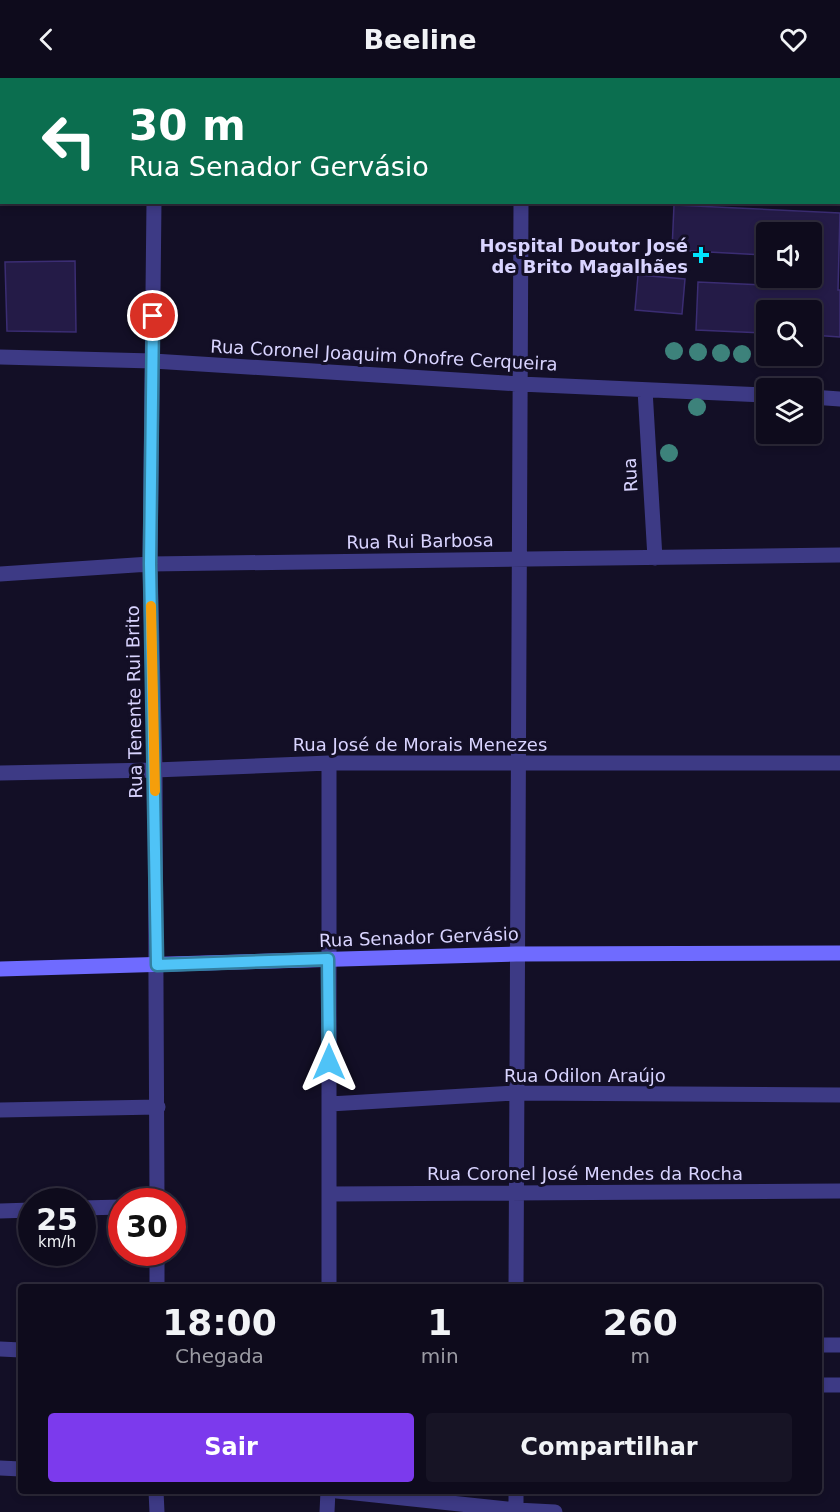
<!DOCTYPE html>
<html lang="pt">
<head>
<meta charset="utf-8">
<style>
	body { margin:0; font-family:"DejaVu Sans",sans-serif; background:#171425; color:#f1f3f6; height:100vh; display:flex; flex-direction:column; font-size:22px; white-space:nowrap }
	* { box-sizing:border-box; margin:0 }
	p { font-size:20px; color:#9b9ba3 }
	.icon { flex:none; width:33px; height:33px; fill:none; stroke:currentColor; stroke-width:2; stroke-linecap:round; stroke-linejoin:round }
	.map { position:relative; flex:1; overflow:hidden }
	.side { position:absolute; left:18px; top:1206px; width:804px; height:210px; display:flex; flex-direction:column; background:#0e0b1c; border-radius:6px; box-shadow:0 3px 9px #0003,0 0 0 2px #2e2b3b }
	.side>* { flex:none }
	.banner { position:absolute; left:0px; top:0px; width:840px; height:126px; box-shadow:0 3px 9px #0003,0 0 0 2px #2e2b3b; background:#0b6e4f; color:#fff; overflow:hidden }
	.buttons { position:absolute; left:756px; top:144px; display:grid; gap:12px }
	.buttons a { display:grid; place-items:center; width:66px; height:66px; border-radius:6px; background:#0e0b1c; box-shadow:0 3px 9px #0003,0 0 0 2px #2e2b3b; font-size:30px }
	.speed { position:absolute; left:18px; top:1110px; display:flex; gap:12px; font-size:30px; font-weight:700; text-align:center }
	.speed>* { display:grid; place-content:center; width:78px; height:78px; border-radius:50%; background:#0e0b1c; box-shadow:0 3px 9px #0003,0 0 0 2px #2e2b3b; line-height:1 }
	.speed small { font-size:15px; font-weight:400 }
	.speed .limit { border:9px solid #d22; background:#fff; color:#111 }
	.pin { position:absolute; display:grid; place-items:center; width:51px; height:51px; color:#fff; margin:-26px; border:3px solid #fff; border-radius:50%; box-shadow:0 2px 6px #0007 }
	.me { position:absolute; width:66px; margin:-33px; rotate:0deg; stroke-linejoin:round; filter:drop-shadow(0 0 4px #0008) }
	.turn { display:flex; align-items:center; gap:21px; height:126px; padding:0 30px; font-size:27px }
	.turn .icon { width:78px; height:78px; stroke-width:2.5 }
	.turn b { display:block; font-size:42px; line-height:51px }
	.eta { display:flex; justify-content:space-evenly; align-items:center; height:102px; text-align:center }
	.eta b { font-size:36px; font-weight:600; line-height:42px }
	.cta { display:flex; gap:12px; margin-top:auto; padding:12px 30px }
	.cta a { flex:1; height:69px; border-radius:6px; background:#7c3aed; color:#fff; font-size:24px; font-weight:600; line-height:69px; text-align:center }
	.cta a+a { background:#171425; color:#f1f3f6 }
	header { display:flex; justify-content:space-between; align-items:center; height:78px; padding:0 30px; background:#0e0b1c; font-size:27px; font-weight:600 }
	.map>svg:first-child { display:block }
	.building { fill:#241b47; stroke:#3b2d73; stroke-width:1.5 }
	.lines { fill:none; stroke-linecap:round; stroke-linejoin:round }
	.street { stroke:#3d3a85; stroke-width:15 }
	.secondary { stroke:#6f6bff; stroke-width:15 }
	.tree { fill:#3d827b }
	.route-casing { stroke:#337fa1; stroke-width:15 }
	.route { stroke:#4fc3f7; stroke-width:10 }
	.slow { stroke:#f59e0b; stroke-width:10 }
	.poi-dot { fill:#00e5ff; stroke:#130f26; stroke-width:2 }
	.labels { text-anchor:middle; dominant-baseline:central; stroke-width:6; stroke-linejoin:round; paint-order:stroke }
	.poi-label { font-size:18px; font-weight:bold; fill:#d9d4ff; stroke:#130f26; text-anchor:end }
	.street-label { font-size:18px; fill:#d9d4ff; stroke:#130f26 }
</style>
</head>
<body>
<header><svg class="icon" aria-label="back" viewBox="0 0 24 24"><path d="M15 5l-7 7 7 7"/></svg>Beeline<svg class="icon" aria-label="heart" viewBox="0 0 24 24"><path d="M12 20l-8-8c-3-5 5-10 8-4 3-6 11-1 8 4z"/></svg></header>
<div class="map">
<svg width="840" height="1434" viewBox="0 0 840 1434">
	<rect width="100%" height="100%" fill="#130f26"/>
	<!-- building -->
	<path class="building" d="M674 127 840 135 838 212H840V259L812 257V232H766V255L696 252 698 204 808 209V200H812V154H766V177L672 172Z
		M75 183 76 254 7 253 5 184Z
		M638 197 685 201 682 236 635 232Z"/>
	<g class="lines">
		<!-- street -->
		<path class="street" d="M214 0 335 2
			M0 1 82 0
			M154 2V0
			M522 2V0
			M838 8H840
			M154 124 150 486 155 692 157 1124
			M0 279 153 283 520 306 766 317
			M645 312 655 480
			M812 319 840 321
			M0 496 150 486 840 477
			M329 685V1209
			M0 695 155 692 329 685H840
			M330 1026 516 1015 840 1017
			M0 1032 158 1029
			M330 1116 840 1113
			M82 1130 122 1129
			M0 1133 32 1132
			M157 1174V1209
			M516 1209 521 124
			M819 1267H840
			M0 1271 21 1272
			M819 1307H840
			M0 1390 21 1391
			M156 1413 157 1434
			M337 1413 516 1432 555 1434
			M327 1434 328 1413
			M516 1434V1413"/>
		<!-- secondary -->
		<path class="secondary" d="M0 891 516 876 840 875"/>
	</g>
	<!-- trees -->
	<g class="tree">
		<circle cx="674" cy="273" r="9"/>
		<circle cx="698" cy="274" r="9"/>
		<circle cx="721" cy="275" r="9"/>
		<circle cx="742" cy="276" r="9"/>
		<circle cx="697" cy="329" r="9"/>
		<circle cx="669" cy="375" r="9"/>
	</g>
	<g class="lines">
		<!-- route casing -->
		<g class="route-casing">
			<path id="route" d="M153 238 150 486 157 887 328 881 329 984"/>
		</g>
		<!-- route -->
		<use href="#route" class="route"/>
		<!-- slow -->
		<path class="slow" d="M151 528 155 713"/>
	</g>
	<!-- markers -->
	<path class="poi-dot" d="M698 168h6v6h6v6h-6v6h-6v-6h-6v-6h6z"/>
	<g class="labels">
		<!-- poi labels -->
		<g class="poi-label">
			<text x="688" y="167">Hospital Doutor José<tspan x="688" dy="21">de Brito Magalhães</tspan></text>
		</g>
		<!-- street labels -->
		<g class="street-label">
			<text transform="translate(384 277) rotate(3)">Rua Coronel Joaquim Onofre Cerqueira</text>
			<text transform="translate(630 397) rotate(-93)">Rua</text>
			<text transform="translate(420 463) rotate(-1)">Rua Rui Barbosa</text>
			<text transform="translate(134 624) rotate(-91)">Rua Tenente Rui Brito</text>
			<text x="420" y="666">Rua José de Morais Menezes</text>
			<text transform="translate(419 859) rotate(-2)">Rua Senador Gervásio</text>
			<text x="585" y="997">Rua Odilon Araújo</text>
			<text x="585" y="1095">Rua Coronel José Mendes da Rocha</text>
		</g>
	</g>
</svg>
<div class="buttons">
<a><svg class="icon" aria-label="sound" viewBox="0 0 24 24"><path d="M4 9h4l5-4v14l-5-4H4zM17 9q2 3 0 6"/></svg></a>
<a><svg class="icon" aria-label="search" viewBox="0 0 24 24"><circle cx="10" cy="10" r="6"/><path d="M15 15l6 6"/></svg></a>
<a><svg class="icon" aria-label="layers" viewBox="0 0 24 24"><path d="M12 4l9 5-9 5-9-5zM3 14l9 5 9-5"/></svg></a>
</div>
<div class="speed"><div>25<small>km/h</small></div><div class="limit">30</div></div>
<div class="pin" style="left:153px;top:238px;background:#d93025"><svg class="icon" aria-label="arrive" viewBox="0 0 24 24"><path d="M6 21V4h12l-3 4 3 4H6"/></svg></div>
<svg class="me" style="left:329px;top:984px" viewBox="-20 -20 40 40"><path d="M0-17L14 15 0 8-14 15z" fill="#4fc3f7" stroke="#fff" stroke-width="4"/></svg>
<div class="banner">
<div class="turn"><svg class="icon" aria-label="left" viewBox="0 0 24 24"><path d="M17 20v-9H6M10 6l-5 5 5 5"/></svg><div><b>30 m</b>Rua Senador Gervásio</div></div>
</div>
<section class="side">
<div class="eta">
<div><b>18:00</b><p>Chegada</p></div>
<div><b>1</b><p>min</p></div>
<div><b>260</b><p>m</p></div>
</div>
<div class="cta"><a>Sair</a><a>Compartilhar</a></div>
</section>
</div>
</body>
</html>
